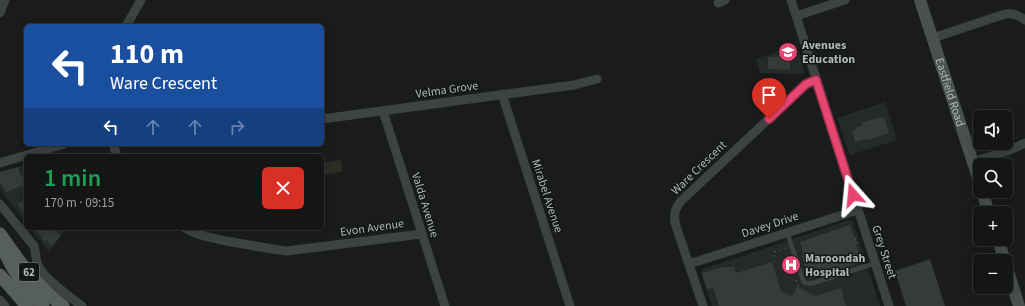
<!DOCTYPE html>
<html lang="en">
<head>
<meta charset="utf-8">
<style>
	body { margin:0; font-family:"Source Sans 3",sans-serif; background:#1d1e1e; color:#f1f3f6; height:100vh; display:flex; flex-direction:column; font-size:15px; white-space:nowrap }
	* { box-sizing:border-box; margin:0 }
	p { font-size:13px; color:#9d9fa0 }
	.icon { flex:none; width:22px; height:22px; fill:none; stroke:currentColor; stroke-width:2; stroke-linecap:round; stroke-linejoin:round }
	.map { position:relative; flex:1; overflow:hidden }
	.details { position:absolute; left:24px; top:154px; width:300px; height:76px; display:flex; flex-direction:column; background:#141515; border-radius:6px; box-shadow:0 2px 10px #0003,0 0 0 1px #333434 }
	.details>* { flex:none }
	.guide { position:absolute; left:24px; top:24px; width:300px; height:122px; border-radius:6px; box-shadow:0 2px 10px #0003,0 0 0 1px #333434; background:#1a4fa0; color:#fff; overflow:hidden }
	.controls { position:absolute; left:973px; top:110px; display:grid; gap:8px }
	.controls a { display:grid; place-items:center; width:40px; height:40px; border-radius:6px; background:#141515; box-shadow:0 2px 10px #0003,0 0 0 1px #333434; font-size:20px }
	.pin { position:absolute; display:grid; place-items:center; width:34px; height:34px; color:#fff; margin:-41px -17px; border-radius:50% 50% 50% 0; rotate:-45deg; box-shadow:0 0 4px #0007 }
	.pin .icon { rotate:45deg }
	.me { position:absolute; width:44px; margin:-22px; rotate:342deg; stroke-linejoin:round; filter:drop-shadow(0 0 3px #0008) }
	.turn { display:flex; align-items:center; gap:14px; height:84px; padding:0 20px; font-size:18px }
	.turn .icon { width:52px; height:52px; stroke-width:2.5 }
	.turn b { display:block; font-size:28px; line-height:34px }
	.lanes { display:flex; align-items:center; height:38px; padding:0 20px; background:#0003; justify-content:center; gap:20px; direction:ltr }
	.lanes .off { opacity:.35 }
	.round { display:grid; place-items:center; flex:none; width:42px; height:42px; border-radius:6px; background:#1d1e1e }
	.summary { display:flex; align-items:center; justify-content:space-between; height:68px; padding:0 20px }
	h1 { font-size:24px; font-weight:600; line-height:30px; color:#1e9e55 }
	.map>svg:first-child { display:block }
	.built { fill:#262929 }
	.green { fill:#2c2e26 }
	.building { fill:#373a3b }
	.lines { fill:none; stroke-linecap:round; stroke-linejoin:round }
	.path { stroke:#414746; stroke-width:1.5; stroke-dasharray:2 3; stroke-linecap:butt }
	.service { stroke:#3d4342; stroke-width:4.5 }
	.minor { stroke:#3d4342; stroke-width:9 }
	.secondary { stroke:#49504f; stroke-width:12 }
	.primary { stroke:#575f5e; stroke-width:13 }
	.path-bridge { stroke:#414746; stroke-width:1.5; stroke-dasharray:2 3; stroke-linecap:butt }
	.route-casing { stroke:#962e4a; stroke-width:10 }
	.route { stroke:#e74672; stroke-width:7 }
	.labels { text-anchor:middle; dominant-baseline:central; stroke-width:3; stroke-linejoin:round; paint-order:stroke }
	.shield { fill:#151717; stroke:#7f8987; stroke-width:1 }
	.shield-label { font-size:11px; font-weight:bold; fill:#adbab7 }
	.poi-label { font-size:12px; font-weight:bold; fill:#adbab7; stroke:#151717; text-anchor:start }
	.street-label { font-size:12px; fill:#adbab7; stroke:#151717 }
</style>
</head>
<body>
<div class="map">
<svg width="1025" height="306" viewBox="0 0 1025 306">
	<rect width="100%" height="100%" fill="#1a1c1c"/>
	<!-- built -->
	<path class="built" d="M797 45 805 74 760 73 756 59Z
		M885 102 897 140 850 155 837 118Z
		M26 165V222L0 190V172Z
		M849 220 853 222 880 306H712L701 273 703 269Z
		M30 228H67L49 252Z"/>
	<!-- green -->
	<path class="green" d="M341 160 342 172 322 175V163Z"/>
	<!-- building -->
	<path class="building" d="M778 54 784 55V57L790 58V70L768 69V57H778Z
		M884 117 889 133 867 140V139L855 142 852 131 856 130 855 128 863 125 862 122Z
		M18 167 21 176 26 174V185L6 192 0 183V172Z
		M26 200V216L17 204Z
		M850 225 862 262 809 279 803 260 802 256 804 255 800 242Z
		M35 228H51L54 232 55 231 61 236 51 246 47 240 45 242Z
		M930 259 945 306H906L895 271Z
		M772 262 781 291 792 296 797 287 816 296 841 288 846 306H719L713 287 707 290 702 273 723 267H734L736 273Z"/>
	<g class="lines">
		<!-- path -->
		<path class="path" d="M852 234 853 238H855L857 243H855L854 240
			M774 262V252L786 248
			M796 280 800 294
			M800 294 802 288"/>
		<!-- service -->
		<path class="service" d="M787 232 803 280C805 284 808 284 813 283L876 263"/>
		<!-- minor -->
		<path class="minor" d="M791 0 889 306
			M718 3 725 0
			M0 13 5 0
			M796 16 845 0
			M126 26 141 0
			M933 38 1005 14C1014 13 1018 15 1025 20
			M502 94 570 306
			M383 111 445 306
			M322 119 574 85 597 79
			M113 144 117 156
			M973 162 1010 150 1025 143
			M0 163 64 144
			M0 204 34 246C36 253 35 259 38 265 43 278 70 297 82 306
			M185 228C199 236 216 239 232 242 250 245 269 249 287 251L421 234
			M689 264 858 210
			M0 300 5 306
			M703 306 675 223C674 213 675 208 681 201L806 84 816 80"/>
		<!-- secondary -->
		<g class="secondary">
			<path id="s1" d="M920 0 980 184"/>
			<path d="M982 191 989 213"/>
			<path d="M998 239 1005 261"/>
			<path d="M1006 265 1019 306"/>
		</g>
		<!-- primary -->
		<path class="primary" d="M0 234C18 260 37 287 63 306
			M4 250C13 272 26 289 43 306
			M0 275 27 306"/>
		<!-- path-bridge -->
		<path class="path-bridge" d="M854 240 856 239"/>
	</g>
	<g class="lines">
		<!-- route casing -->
		<g class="route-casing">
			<path id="route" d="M769 119 806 84 816 80 853 195"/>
		</g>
		<!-- route -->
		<use href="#route" class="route"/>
	</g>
	<!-- icons -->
	<defs>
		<g id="school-disc" transform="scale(1)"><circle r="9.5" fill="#e74672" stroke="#151717"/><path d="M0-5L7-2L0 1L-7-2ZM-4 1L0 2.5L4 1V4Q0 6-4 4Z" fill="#fff"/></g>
		<g id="hospital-disc" transform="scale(1)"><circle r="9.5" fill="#e74672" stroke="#151717"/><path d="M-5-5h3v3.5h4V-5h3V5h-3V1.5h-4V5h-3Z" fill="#fff"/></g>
	</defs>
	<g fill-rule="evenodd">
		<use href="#school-disc" x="788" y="52"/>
		<use href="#hospital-disc" x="791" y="265"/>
	</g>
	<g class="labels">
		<!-- shield labels -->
		<rect class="shield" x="19" y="263" width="20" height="18" rx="3"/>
		<g class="shield-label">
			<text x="29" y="272">62</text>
		</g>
		<!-- poi labels -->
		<g class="poi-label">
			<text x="802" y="45">Avenues<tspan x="802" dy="14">Education</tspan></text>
			<text x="805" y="258">Maroondah<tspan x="805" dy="14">Hospital</tspan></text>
		</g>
		<!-- street labels -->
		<g class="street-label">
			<text transform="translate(447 90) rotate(-8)">Velma Grove</text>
			<text stroke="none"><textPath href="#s1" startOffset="97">Eastfield Road</textPath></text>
			<text transform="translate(699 168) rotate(-44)">Ware Crescent</text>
			<text transform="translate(547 196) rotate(72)">Mirabel Avenue</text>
			<text transform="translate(425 205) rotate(73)">Valda Avenue</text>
			<text transform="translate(770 225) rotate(-18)">Davey Drive</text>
			<text transform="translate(372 228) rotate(-8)">Evon Avenue</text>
			<text transform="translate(884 252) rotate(72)">Grey Street</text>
		</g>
	</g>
</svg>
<div class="controls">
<a><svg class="icon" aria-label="sound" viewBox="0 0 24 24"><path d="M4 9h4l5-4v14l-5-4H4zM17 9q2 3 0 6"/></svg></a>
<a><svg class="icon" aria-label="search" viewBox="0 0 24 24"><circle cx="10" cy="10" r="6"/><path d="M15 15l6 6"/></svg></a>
<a>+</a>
<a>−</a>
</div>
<div class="pin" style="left:769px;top:119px;background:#d93025"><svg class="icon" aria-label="arrive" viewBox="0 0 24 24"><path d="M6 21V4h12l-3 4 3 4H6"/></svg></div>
<svg class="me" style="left:853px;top:195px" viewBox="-20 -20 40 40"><path d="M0-17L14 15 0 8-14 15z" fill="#e74672" stroke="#fff" stroke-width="4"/></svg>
<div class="guide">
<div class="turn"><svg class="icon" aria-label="left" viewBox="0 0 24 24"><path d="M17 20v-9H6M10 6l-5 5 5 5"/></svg><div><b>110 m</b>Ware Crescent</div></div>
<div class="lanes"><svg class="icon" aria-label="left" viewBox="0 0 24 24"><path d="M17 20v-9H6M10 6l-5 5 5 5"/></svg><svg class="icon off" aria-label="ahead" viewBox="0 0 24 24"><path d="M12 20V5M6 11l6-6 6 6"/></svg><svg class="icon off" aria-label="ahead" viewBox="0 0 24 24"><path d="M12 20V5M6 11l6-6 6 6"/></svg><svg class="icon off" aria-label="right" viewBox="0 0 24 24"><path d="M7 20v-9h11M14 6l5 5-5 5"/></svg></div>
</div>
<section class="details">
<div class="summary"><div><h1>1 min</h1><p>170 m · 09:15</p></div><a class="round" style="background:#d93025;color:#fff"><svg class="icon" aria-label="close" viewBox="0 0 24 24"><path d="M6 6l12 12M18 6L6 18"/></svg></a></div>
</section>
</div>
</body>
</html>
